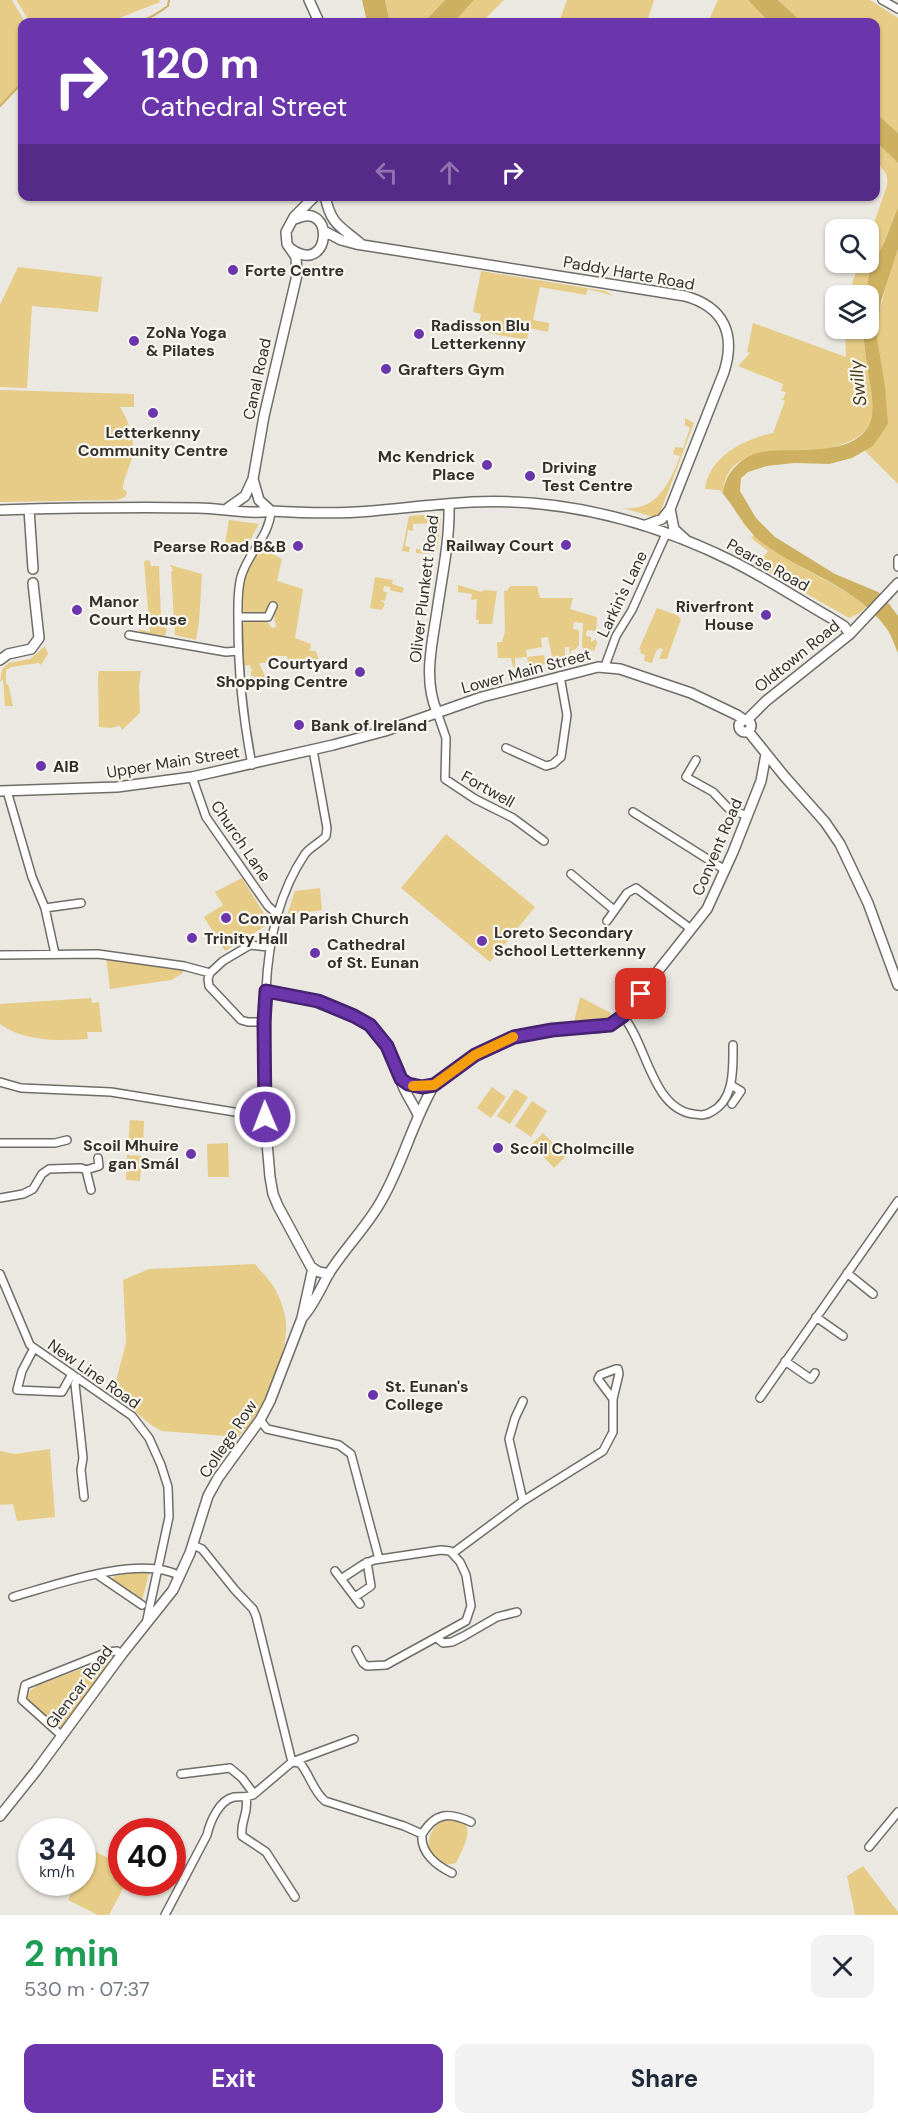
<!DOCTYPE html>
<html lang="en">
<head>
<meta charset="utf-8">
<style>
	body { margin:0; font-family:"DM Sans",sans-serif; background:#f2f2f3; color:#1f2937; height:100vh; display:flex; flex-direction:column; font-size:22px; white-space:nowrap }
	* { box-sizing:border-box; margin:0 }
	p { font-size:20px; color:#747a83 }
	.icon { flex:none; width:33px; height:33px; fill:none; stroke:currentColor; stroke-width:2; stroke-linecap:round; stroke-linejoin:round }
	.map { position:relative; height:1915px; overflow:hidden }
	.panel { display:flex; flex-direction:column; background:#fff; flex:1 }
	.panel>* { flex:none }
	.hud { position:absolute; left:18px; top:18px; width:862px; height:183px; border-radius:12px; box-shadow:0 2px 4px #0004; background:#6b35ac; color:#fff; overflow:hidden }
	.fabs { position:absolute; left:825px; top:219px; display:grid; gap:12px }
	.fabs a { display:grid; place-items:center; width:54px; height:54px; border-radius:12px; background:#fff; box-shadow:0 2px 4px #0004; font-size:30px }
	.speed { position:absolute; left:18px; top:1818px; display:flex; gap:12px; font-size:30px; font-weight:700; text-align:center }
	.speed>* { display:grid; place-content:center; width:78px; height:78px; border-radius:50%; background:#fff; box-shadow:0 2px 4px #0004; line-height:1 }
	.speed small { font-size:15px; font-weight:400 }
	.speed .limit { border:9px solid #d22; background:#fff; color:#111 }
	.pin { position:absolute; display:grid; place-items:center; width:51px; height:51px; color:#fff; margin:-26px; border-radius:12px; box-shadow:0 3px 9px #0006 }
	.me { position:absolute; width:66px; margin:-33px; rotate:359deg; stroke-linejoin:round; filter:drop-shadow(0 0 4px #0008) }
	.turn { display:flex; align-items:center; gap:21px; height:126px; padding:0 24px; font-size:27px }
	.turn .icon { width:78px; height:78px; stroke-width:2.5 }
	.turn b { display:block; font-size:42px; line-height:51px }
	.lanes { display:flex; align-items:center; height:57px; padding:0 24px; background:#0003; justify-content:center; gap:30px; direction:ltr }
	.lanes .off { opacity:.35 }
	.round { display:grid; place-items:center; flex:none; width:63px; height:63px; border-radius:12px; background:#f2f2f3 }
	.headline { display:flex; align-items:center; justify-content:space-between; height:102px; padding:0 24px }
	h1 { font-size:36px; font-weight:700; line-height:45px; color:#1e9e55 }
	.cta { display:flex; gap:12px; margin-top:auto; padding:12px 24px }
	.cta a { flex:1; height:69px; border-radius:12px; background:#6b35ac; color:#fff; font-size:24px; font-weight:700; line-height:69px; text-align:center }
	.cta a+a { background:#f2f2f3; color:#1f2937 }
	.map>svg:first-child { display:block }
	.green { fill:#e6cc86 }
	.water { fill:#cdb160 }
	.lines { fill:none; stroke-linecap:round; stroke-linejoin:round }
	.stream { stroke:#cdb160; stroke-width:2 }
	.street-casing { stroke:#6f6d67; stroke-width:10 }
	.secondary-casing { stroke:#6f6d67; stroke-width:12 }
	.street { stroke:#fff; stroke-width:7 }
	.secondary { stroke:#fff; stroke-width:9 }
	.route-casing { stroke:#462270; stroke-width:15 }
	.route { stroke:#6b35ac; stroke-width:10 }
	.slow { stroke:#f59e0b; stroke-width:10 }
	.poi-dot { fill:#6b35ac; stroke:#f8f6ee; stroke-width:2 }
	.labels { text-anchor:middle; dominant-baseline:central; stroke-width:4.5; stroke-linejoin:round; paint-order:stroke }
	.poi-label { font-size:16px; font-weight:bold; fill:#32312e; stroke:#f8f6ee; text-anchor:start }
	.street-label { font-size:16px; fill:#32312e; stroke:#f8f6ee }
	.water-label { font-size:18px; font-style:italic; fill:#463a17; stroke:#f8f6ee }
</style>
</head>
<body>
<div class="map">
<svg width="898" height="1915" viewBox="0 0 898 1915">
	<rect width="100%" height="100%" fill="#ebe8e1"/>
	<!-- green -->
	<path class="green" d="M0 0H12L25 22H22V82L0 105Z
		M16 0H159L160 2 109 22H30Z
		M385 0H445L424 22H390Z
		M474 0H504L482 22H454Z
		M567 0H654L647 22H559Z
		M718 0H748L769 22H708Z
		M778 0H870L898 18V133L876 113V22H802Z
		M876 142 898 163V207L885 241 870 270 865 295 848 296 859 263 868 262 869 238 887 185C889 174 883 169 876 162Z
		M898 249V484L865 451C898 422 876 376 877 335 879 305 888 277 898 249Z
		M18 267 102 277 98 312 32 306 27 388 0 387V305Z
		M481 271 605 291 614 296 588 289 586 295 540 287 533 320 549 323 548 332 529 328 527 340 483 332 485 325 479 323 481 314 473 312Z
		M753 323 846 357 845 329H863C864 341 865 353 867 365 869 382 875 400 872 416 869 430 860 437 848 442 839 445 831 449 821 450 787 454 724 443 723 494L720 490 705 489C709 456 745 439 773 433L785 401 779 398 783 399 786 392 781 391 783 384 738 366 750 353 747 352Z
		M0 390 134 394V407H120C129 422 136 440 132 458 129 467 125 476 123 486V489L127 492 125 497 117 500 0 502Z
		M685 418 694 423 660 513 653 517 623 508C657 512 670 482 680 456L673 454 675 447 683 448 690 428 685 425Z
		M436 514 441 518 437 551 434 554 416 553V549L434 552 438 530 432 528 431 523 413 524V531L408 530 405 546 410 547 409 552 402 551 409 516Z
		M229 520 259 524 243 553 224 549Z
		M754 535C787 565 831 579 867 606L860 613 849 618 757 565 768 551 751 538Z
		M260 547 282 559 277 581 303 589 295 638 311 644 310 651H316L321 666 288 664 287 656H277L276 662 259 663 268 683 254 685 252 683 254 676H251V672L253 670 251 669 250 665 243 666 240 626 247 619 266 620 272 628 276 627 274 616 276 604 269 603 265 614 244 613 243 611C239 583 245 570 260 547Z
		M147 560 150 561 151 566H159L161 618 158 620 159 626H164L167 629 165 636 143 633 137 629 150 632 144 562Z
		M170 565 202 574 199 622 196 640 175 635 171 572 173 570Z
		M375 577 393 580 392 584 404 588 402 593 390 590V587L384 586 383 591 387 592 385 601 380 600 385 604 382 610 370 608Z
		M458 585 482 592 483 590 497 591 492 624H478L479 620H476L477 599 471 600 472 594 458 592Z
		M510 586H537L540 598H573L570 609 597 617 596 631 587 630 586 636 591 637V642L596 639 597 643 594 652V650L589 652 588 648 585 649 586 653H584L582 645 583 623 574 622 573 629 579 630V645L576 649 571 651V655L570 656 569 647H565V659L562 660 560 657V661L553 662 548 637 541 638 542 647 526 650 527 657 544 655 546 664 529 668 527 657 515 658V667H513L511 658H498L497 642H502L505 631 504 591 508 590Z
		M657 608 677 615 681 619 667 659H659L663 649 660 648 656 651 652 663 644 661 645 655 640 653 641 650 639 649Z
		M45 646 48 654 41 665 39 663 11 667 6 670V683L9 687 13 706H5L3 679 0 682 2 669 9 663 30 659Z
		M99 671H141L139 686 140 713 122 730 120 726 110 728 99 727 98 676Z
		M446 834 535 907 490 962 401 888Z
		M242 878 270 923 225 951 204 917 223 905 215 892Z
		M320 888 322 910 287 915 295 891Z
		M106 957 183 968V973L171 980 110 989Z
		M580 997 611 1013C607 1026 586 1022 574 1022Z
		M91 998 92 1003 99 1002 102 1032H87L88 1039C58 1041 25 1042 0 1024V1004Z
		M492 1087 506 1097 491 1118 477 1108Z
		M515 1089 528 1097 510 1124 497 1116Z
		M532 1101 547 1111 531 1137 515 1126Z
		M130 1120 144 1121 143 1147 128 1146Z
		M543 1133 566 1156 554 1168 532 1144Z
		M228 1143 229 1177H208L207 1144Z
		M127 1155 142 1156 140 1181 126 1180Z
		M255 1264C261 1272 270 1280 275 1289 281 1300 287 1316 286 1329 286 1358 266 1400 250 1424 247 1429 243 1430 239 1437L162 1431 151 1425 113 1393 126 1342 123 1280 149 1269Z
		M50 1449 55 1517 17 1521 13 1504 0 1505V1451L15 1454Z
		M147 1571 149 1574 142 1600 111 1579 115 1576Z
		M108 1659 110 1665 60 1729H56L28 1704 26 1699 30 1691 38 1685Z
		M447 1819C481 1817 464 1847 456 1863 427 1872 417 1831 447 1819Z
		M93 1850 121 1865 122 1882 126 1883 109 1915H98L68 1900 76 1883 82 1882 83 1870Z
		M863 1866 898 1912V1915H855L847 1876Z"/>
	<!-- water -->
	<path class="water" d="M362 0H385L390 22H367Z
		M445 0H474L454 22H424Z
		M748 0H778L802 22H769Z
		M876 113 898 133V163L876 142Z
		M898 207V249L881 301 877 338 885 386 888 424 873 446 852 458 829 464 794 463 767 466 748 472 741 478 740 491 756 518 775 537 835 574 878 592 886 600 898 616V653C895 647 892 636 887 629 856 585 800 573 760 541 744 528 736 509 723 494 724 471 746 452 769 451 799 448 865 458 872 415 874 398 869 381 867 365 865 353 864 341 863 329L868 328V296L865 295 870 270 885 241Z"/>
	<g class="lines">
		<!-- stream -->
		<path class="stream" d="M136 22C148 20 158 13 168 6L169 0
			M0 106 22 83"/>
		<!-- street casing -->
		<g class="street-casing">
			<path id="street" d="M882 0 898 9
				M898 559V567
				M238 617H268L273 606
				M129 635 226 652 238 651
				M605 666 616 636 632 610 666 534
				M437 712 446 738 445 779 475 799 513 818 544 841
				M506 748 546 766 553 764 561 757 567 715 560 676
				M696 760 686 777 713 792 728 808 747 816
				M252 765C243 718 238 670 238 623 238 608 237 591 241 577 248 552 269 538 271 511
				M192 777 206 817 268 906 277 914
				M7 791 32 877 45 908 55 954
				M633 812 725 870
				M571 874 614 910
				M45 908 81 903
				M607 921 627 893 636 888 691 929
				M0 955 98 954 184 966 210 973
				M266 991C268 943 278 894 305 854 311 846 320 843 326 836L327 828 313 750
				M623 1016C647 1045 652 1108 693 1114 700 1115 705 1116 711 1112 735 1100 733 1068 733 1045
				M264 1022H248L241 1020 209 986 208 979 210 973 223 961 250 945 269 947
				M0 1082 21 1088 111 1092 265 1117
				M731 1085 741 1091 732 1104
				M0 1143H55L67 1140
				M86 1170 99 1166 98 1158
				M0 1198 23 1194 33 1189 42 1174 49 1169 81 1168 86 1170 91 1190
				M847 1273 873 1294
				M0 1274 30 1345 132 1416 149 1438 161 1465 168 1487 169 1517 146 1624
				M816 1317 843 1336
				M34 1348 22 1371 17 1390 62 1392 72 1374
				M785 1361 811 1379 815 1373
				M78 1378 75 1384 83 1458 81 1470 84 1497
				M760 1398 898 1201
				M523 1401 515 1418 509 1439 523 1501
				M260 1420 267 1429 339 1445 351 1454 379 1559
				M193 1545 202 1549 235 1590 253 1609 256 1616 292 1762
				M453 1553 523 1501 603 1451 613 1432V1399L619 1374 618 1369H616L600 1375 598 1379 613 1399
				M335 1571 360 1604
				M98 1575 142 1605
				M341 1579 364 1564 374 1560 441 1550 450 1551 460 1562 466 1575 471 1606 466 1621 386 1665 367 1666 363 1663 356 1650
				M13 1597C55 1585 140 1554 180 1576
				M355 1597 371 1586 367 1562
				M437 1638 443 1643 452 1642 464 1636 497 1617 517 1612
				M61 1735 22 1700 25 1685 108 1652 117 1651 122 1654
				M292 1762 300 1763C310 1775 313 1791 325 1801L404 1826 422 1834
				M181 1774 230 1768 242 1778 254 1794
				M246 1798C249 1815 240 1820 242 1836L266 1852 295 1897
				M869 1847 898 1812
				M452 1873C437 1866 420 1853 422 1834 436 1812 449 1812 471 1822
				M165 1915 207 1835C210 1822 219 1800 234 1797 241 1796 246 1798 253 1795L292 1762 354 1739"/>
		</g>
		<!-- secondary casing -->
		<g class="secondary-casing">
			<path id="secondary" d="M309 0 319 22
				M325 196C331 225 340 226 360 243
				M324 231 341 240 356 244 685 296C724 307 736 334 724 372L670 509 674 529 686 540
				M291 249C331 277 336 199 295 219
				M253 479 259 500 271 511
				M228 508 245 496 253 479 264 416 297 275 296 257 287 244 286 232 294 217 314 197
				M29 509 33 569
				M0 510C66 508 132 507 198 508 222 508 248 515 271 511 304 513 339 514 372 511 405 508 438 504 472 502 563 498 651 521 732 561 766 578 798 599 831 618L844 626 850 634
				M646 525 662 519 670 509
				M0 660 8 654 31 649 39 638 33 583
				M437 712C423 679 432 645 437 611 442 576 450 540 449 504
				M747 720 766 701 850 634 898 583
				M739 726a6 6 0 1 1 12 0a6 6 0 1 1-12 0Z
				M748 731 785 777 825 822 840 844 868 903 898 985
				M0 791 117 787 192 777 333 745 385 731 482 697 598 667 620 669 691 693 737 715 744 720
				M401 1079 414 1087 434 1085 475 1055 514 1037 552 1030 603 1027 620 1019 707 909 733 852 761 781 766 754
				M313 1268 302 1318C313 1306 320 1290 328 1275 343 1250 365 1229 380 1203 402 1166 412 1123 434 1085
				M329 1274 319 1272 311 1267 278 1206 273 1194 270 1177 264 1108 266 991C301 997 357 1006 380 1036 392 1051 396 1069 403 1086 407 1096 414 1105 418 1115
				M0 1816 36 1771 122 1654 173 1590 190 1553 208 1496 218 1478 260 1420 270 1401 302 1318"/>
		</g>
		<!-- street -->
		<use href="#street" class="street"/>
		<!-- secondary -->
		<use href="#secondary" class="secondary"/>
	</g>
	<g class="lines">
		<!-- route casing -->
		<g class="route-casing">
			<path id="route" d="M265 1117 264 1022 266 991 318 1001 354 1016 370 1025 387 1046 401 1079 408 1084 422 1087 434 1085 475 1055 514 1037 552 1030 610 1025 623 1016 641 994"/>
		</g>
		<!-- route -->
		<use href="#route" class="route"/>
		<!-- slow -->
		<path class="slow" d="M413 1086 434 1085 475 1055 513 1037"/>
	</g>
	<!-- markers -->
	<g class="poi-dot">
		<circle cx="233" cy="270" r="6"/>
		<circle cx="419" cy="334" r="6"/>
		<circle cx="134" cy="341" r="6"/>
		<circle cx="386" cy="369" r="6"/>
		<circle cx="153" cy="413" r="6"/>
		<circle cx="487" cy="465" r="6"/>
		<circle cx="530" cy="476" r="6"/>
		<circle cx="566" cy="545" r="6"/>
		<circle cx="298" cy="546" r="6"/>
		<circle cx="77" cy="610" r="6"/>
		<circle cx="766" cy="615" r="6"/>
		<circle cx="360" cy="672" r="6"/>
		<circle cx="299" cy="725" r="6"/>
		<circle cx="41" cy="766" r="6"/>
		<circle cx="226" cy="918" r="6"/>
		<circle cx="192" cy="938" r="6"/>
		<circle cx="482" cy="941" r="6"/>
		<circle cx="315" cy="953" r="6"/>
		<circle cx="498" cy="1148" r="6"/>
		<circle cx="191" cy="1154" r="6"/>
		<circle cx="373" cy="1395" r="6"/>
	</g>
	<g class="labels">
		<!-- poi labels -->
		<g class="poi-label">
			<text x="245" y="270">Forte Centre</text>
			<text x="431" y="325">Radisson Blu<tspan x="431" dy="18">Letterkenny</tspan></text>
			<text x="146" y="332">ZoNa Yoga<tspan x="146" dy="18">&amp; Pilates</tspan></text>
			<text x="398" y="369">Grafters Gym</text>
			<text x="153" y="432" text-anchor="middle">Letterkenny<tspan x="153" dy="18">Community Centre</tspan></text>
			<text x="475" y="456" text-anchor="end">Mc Kendrick<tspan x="475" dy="18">Place</tspan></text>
			<text x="542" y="467">Driving<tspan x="542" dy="18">Test Centre</tspan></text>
			<text x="554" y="545" text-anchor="end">Railway Court</text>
			<text x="286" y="546" text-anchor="end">Pearse Road B&amp;B</text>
			<text x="89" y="601">Manor<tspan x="89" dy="18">Court House</tspan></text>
			<text x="754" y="606" text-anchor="end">Riverfront<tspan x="754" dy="18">House</tspan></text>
			<text x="348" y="663" text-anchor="end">Courtyard<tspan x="348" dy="18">Shopping Centre</tspan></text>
			<text x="311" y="725">Bank of Ireland</text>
			<text x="53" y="766">AIB</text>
			<text x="238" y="918">Conwal Parish Church</text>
			<text x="494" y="932">Loreto Secondary<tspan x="494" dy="18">School Letterkenny</tspan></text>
			<text x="204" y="938">Trinity Hall</text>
			<text x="327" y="944">Cathedral<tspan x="327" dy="18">of St. Eunan</tspan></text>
			<text x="179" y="1145" text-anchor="end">Scoil Mhuire<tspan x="179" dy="18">gan Smál</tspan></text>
			<text x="510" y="1148">Scoil Cholmcille</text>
			<text x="385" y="1386">St. Eunan's<tspan x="385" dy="18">College</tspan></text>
		</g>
		<!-- street labels -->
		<g class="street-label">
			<text transform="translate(629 273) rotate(10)">Paddy Harte Road</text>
			<text transform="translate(257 379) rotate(-78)">Canal Road</text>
			<text transform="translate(768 565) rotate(29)">Pearse Road</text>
			<text transform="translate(424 589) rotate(-83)">Oliver Plunkett Road</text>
			<text transform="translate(622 594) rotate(-64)">Larkin's Lane</text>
			<text transform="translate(797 656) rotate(-39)">Oldtown Road</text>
			<text transform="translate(526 671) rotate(-15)">Lower Main Street</text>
			<text transform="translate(173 762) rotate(-9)">Upper Main Street</text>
			<text transform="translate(488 789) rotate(29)">Fortwell</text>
			<text transform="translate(241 841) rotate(56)">Church Lane</text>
			<text transform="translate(717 847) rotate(-67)">Convent Road</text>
			<text transform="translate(94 1374) rotate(35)">New Line Road</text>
			<text transform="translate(228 1439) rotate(-56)">College Row</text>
			<text transform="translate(79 1687) rotate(-53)">Glencar Road</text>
		</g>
		<!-- water labels -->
		<g class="water-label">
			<text transform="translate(858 383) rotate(-96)">Swilly</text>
		</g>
	</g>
</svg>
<div class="fabs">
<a><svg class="icon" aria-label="search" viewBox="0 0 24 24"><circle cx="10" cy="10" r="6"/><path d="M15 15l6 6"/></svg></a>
<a><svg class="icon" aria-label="layers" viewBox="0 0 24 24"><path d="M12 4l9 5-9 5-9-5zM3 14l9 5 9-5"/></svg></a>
</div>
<div class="speed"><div>34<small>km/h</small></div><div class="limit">40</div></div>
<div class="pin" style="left:641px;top:994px;background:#d93025"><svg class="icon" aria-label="arrive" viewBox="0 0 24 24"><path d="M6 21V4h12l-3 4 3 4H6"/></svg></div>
<svg class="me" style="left:265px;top:1117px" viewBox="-20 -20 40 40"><circle r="17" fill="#6b35ac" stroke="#fff" stroke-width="3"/><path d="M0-11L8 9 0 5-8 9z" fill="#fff"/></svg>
<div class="hud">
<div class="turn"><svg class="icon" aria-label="right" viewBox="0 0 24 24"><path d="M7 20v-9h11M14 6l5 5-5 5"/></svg><div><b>120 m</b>Cathedral Street</div></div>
<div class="lanes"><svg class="icon off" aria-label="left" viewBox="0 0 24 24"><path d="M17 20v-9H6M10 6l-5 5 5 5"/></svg><svg class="icon off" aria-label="ahead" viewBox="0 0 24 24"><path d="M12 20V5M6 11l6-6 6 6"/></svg><svg class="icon" aria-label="right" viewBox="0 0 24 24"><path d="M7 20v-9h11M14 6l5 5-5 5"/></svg></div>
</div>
</div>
<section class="panel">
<div class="headline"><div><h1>2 min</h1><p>530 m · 07:37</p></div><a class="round"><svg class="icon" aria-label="close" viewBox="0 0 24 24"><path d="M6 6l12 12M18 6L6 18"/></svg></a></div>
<div class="cta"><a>Exit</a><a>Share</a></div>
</section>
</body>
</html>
